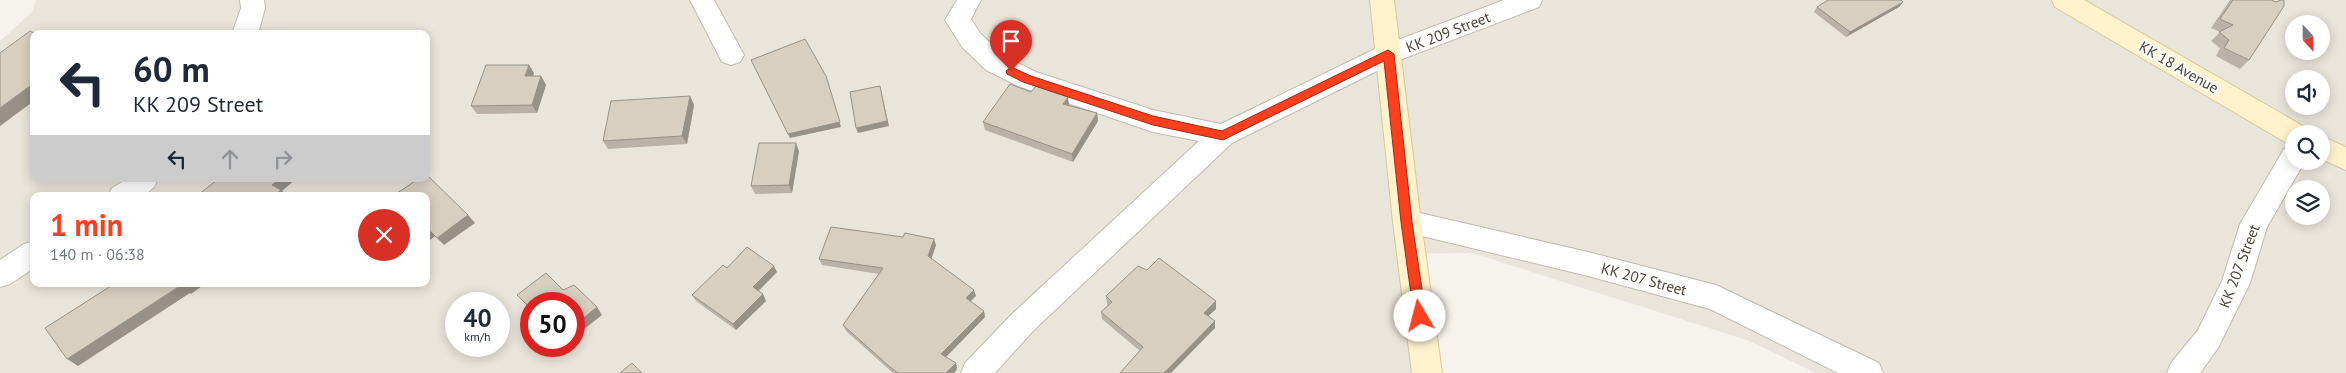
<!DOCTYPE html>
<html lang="en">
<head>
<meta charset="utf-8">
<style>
	body { margin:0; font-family:"PT Sans",sans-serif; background:#f2f2f3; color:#1f2937; height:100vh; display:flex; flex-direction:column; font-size:19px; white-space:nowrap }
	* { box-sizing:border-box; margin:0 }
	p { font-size:16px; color:#747a83 }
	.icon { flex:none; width:28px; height:28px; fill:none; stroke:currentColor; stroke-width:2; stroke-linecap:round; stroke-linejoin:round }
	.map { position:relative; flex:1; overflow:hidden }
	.details { position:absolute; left:30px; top:192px; width:400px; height:95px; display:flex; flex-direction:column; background:#fff; border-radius:10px; box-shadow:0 2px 12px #0003 }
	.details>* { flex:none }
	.banner { position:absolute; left:30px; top:30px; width:400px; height:152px; border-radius:10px; box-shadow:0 2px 12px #0003; background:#fff; color:#1f2937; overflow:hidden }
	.needle { width:32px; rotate:159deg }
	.tools { position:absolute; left:2285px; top:15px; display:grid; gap:10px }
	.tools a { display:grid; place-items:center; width:45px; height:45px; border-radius:50%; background:#fff; box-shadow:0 2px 12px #0003; font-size:25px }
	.speed { position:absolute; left:445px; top:292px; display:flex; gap:10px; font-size:25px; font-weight:700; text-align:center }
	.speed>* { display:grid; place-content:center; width:65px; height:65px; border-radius:50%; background:#fff; box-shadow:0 2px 12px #0003; line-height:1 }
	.speed small { font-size:12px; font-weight:400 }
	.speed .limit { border:8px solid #d22; background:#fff; color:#111 }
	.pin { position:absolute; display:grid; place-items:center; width:42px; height:42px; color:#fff; margin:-51px -21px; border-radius:50% 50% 50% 0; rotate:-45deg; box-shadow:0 0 5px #0007 }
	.pin .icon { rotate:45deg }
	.me { position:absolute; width:55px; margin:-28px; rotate:352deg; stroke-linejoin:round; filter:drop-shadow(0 0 4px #0008) }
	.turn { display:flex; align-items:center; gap:18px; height:105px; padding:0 20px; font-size:22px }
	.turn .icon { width:65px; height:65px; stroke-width:2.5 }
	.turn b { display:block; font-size:35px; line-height:42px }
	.lanes { display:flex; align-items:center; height:48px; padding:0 20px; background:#0003; justify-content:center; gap:25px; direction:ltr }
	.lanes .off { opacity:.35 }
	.round { display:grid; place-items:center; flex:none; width:52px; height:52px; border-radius:26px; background:#f2f2f3 }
	.head { display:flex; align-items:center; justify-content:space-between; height:85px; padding:0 20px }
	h1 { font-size:30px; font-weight:800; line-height:38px; color:#fc3f1d }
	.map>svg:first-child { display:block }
	.residential { fill:#eae5da; fill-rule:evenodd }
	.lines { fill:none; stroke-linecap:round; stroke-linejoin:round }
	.street-casing { stroke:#c2bbae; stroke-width:2 }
	.secondary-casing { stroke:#d6c79b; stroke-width:2 }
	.street { fill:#fff; fill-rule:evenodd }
	.secondary { fill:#fff3cd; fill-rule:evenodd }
	.wall { fill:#bab2a6 }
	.shaded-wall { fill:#979187 }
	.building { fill:#d8cfc1; stroke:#979187 }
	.route { fill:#fc3f1d; stroke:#a42913 }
	.labels { text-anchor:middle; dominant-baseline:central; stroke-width:4.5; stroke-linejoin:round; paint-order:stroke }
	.street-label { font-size:15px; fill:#4b4439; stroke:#fff }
</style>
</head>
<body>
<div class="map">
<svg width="2346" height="373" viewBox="0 0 2346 373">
	<rect width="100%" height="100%" fill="#f6f3ec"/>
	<!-- residential -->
	<path class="residential" d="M36 0H2346V373H1816L1747 340 1472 253 1397 254 1412 373H0V41L32 12ZM2294 24H2321V51H2294ZM34 34H426V179H34ZM2294 79H2321V106H2294ZM2294 134H2321V161H2294ZM2294 189H2321V216H2294ZM34 196H426V284H34ZM456 304H499V346H456ZM531 304H574V346H531Z"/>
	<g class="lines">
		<!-- street casing -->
		<g class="street-casing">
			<path id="street" d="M240 0H264L265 8 258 34H232L241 8Z
				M690 0H714L744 55 740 62 731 65 722 62Z
				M957 0H981L971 19 980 33 1004 56 1036 72 1153 110 1221 124 1379 47 1504 0H1542L1539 7 1397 61 1232 143 1033 331 995 373H961L965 363 1013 313 1199 141 1153 132 1018 86 986 70 962 47 945 20Z
				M2294 146V161H2305L2267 227 2250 283 2218 348 2200 373H2167L2171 363 2198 330 2222 281 2240 224 2284 149Z
				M127 179H158L154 187 144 196H108L112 188Z
				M1407 210 1588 252 1716 285 1879 363 1883 373H1838L1710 309 1588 276 1397 230 1393 222 1397 214Z
				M34 241V268L10 284 0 287V260L24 244Z"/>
		</g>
		<!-- secondary casing -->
		<g class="secondary-casing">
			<path id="secondary" d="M1370 0H1394L1421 222 1442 373H1412L1393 222Z
				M2052 0H2084L2303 126 2307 134H2294V145L2285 142 2055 7Z
				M2321 136 2346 147V170L2321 159Z"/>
		</g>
		<!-- street -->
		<use href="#street" class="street"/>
		<!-- secondary -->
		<use href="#secondary" class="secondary"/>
	</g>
	<!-- wall -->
	<path class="wall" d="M2230 0H2271L2249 60 2240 69 2216 56 2220 48 2211 41 2220 32 2211 28Z
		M1903 2 1899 7 1846 37 1814 12 1817 7Z
		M534 73 533 76H541L546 85 537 113 477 114 471 106Z
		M1031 92 1069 105 1097 113 1098 121 1073 162 985 130 983 122Z
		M690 96 694 105 687 144 608 149 603 141Z
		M799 151 792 193 755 194 751 186Z
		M936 245 931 259 976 296 970 301 984 311 985 317 946 357 956 363 957 369 954 373H893L846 331 843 325 879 274 822 265 819 259Z
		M777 272 759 291 763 294 766 301 736 330 696 301 692 295Z
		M1106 296 1216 309 1208 316 1215 328 1140 351 1102 319 1101 312 1108 305 1107 304Z"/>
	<!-- shaded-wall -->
	<path class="shaded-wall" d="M1903 2 1899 7 1846 37 1850 32Z
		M529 65 534 73 530 85 525 76Z
		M541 76 546 85 537 113 532 105Z
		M826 76 841 127 790 138 788 134Z
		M34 83V101L0 126V108Z
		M880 86 889 126 858 133 856 128Z
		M690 96 694 105 687 144 682 136Z
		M1068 97 1069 105 1063 104Z
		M1097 113 1098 121 1073 162 1072 154Z
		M796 143 799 151 792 193 789 185Z
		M279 179H296L282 191 287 196H274L272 185Z
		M468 215 475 223 444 245 437 238Z
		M428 229 435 236 429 241 426 237V230Z
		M934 239 936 245 930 263 928 256Z
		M774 266 777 272 756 293 753 287Z
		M186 284H205L191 294 190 293 78 366 67 359 180 286Z
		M974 290 976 296 968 304 966 298Z
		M763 294 766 301 736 330 733 324Z
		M1216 301V309L1204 320V313Z
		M597 307 602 315 574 337V326Z
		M984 311 985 317 943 360 941 354Z
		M1215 321V328L1171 373H1164Z
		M956 363 957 369 954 373H946Z"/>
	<!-- building -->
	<path class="building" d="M1828 0H1901L1903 2 1850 32 1817 7Z
		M2233 0H2271L2276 2 2281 0H2284V6L2249 60 2224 48 2229 40 2219 32 2233 25 2220 19Z
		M30 31 36 34H34V83L0 108V53Z
		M805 39 826 76 840 122 788 134 751 60Z
		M486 65H529L525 76H541L532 105 471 106Z
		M1010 84 1031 92 1036 86 1068 97 1063 104 1097 113 1072 154 983 122Z
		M880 86 887 121 856 128 850 92Z
		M690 96 682 136 603 141 611 101Z
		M759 143H796L789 185 751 186Z
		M426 174 468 215 437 238 428 229 426 230V196H393L418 179H426Z
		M218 179H279L272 185 281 190 274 196H197Z
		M831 227 903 237 905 233 934 239 928 256 974 290 966 298 984 311 941 354 956 363 946 373H898L890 367 843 325 883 268 819 259Z
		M747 247 774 266 753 287 763 294 733 324 692 295 723 265 727 268Z
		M1159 258 1216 301 1204 313 1215 321 1164 373H1120L1143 347 1101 312 1112 302 1106 296 1138 266 1147 270Z
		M546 273 563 290 574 285 597 307 574 326V304H531V309L517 295Z
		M114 284H186L182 287 180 286 67 359 45 328Z
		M632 363 642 373H620Z"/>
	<!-- route -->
	<path class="route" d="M1388 50 1394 54 1412 222 1426 316 1424 320 1420 322 1415 320 1414 316 1401 222 1384 61 1223 140 1153 125 1023 82 1007 74 1006 71 1011 67 1031 76 1153 116 1222 131Z"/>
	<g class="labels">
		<!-- street labels -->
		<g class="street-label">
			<text transform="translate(1448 32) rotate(-21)">KK 209 Street</text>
			<text transform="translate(2179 67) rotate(30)">KK 18 Avenue</text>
			<text transform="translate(2239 266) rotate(-69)">KK 207 Street</text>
			<text transform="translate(1644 279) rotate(15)">KK 207 Street</text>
		</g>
	</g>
</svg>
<div class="tools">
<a><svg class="needle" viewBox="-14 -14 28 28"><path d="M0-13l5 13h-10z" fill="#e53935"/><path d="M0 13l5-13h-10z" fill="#747a83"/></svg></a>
<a><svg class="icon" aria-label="sound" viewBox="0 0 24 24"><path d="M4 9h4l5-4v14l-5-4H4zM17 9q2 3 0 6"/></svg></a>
<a><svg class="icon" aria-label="search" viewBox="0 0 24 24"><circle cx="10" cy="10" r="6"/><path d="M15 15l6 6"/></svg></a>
<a><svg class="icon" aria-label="layers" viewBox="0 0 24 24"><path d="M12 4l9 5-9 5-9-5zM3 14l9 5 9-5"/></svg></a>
</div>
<div class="speed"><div>40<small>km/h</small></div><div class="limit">50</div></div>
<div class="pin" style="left:1011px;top:71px;background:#d93025"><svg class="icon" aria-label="arrive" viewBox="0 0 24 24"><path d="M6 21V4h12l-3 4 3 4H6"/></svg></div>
<svg class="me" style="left:1420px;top:316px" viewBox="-20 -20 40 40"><circle r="19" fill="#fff"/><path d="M0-13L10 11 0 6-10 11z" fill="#fc3f1d"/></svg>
<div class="banner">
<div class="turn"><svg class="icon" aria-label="left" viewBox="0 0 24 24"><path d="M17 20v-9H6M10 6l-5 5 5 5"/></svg><div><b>60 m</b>KK 209 Street</div></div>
<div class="lanes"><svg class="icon" aria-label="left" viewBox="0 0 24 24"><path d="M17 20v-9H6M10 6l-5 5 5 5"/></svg><svg class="icon off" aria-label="ahead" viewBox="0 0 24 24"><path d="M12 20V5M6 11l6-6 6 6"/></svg><svg class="icon off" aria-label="right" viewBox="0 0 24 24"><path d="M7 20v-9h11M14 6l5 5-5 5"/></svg></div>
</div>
<section class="details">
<div class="head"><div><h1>1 min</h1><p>140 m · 06:38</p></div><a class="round" style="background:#d93025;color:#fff"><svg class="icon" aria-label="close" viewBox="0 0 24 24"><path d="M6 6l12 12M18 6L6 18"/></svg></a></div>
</section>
</div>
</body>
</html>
